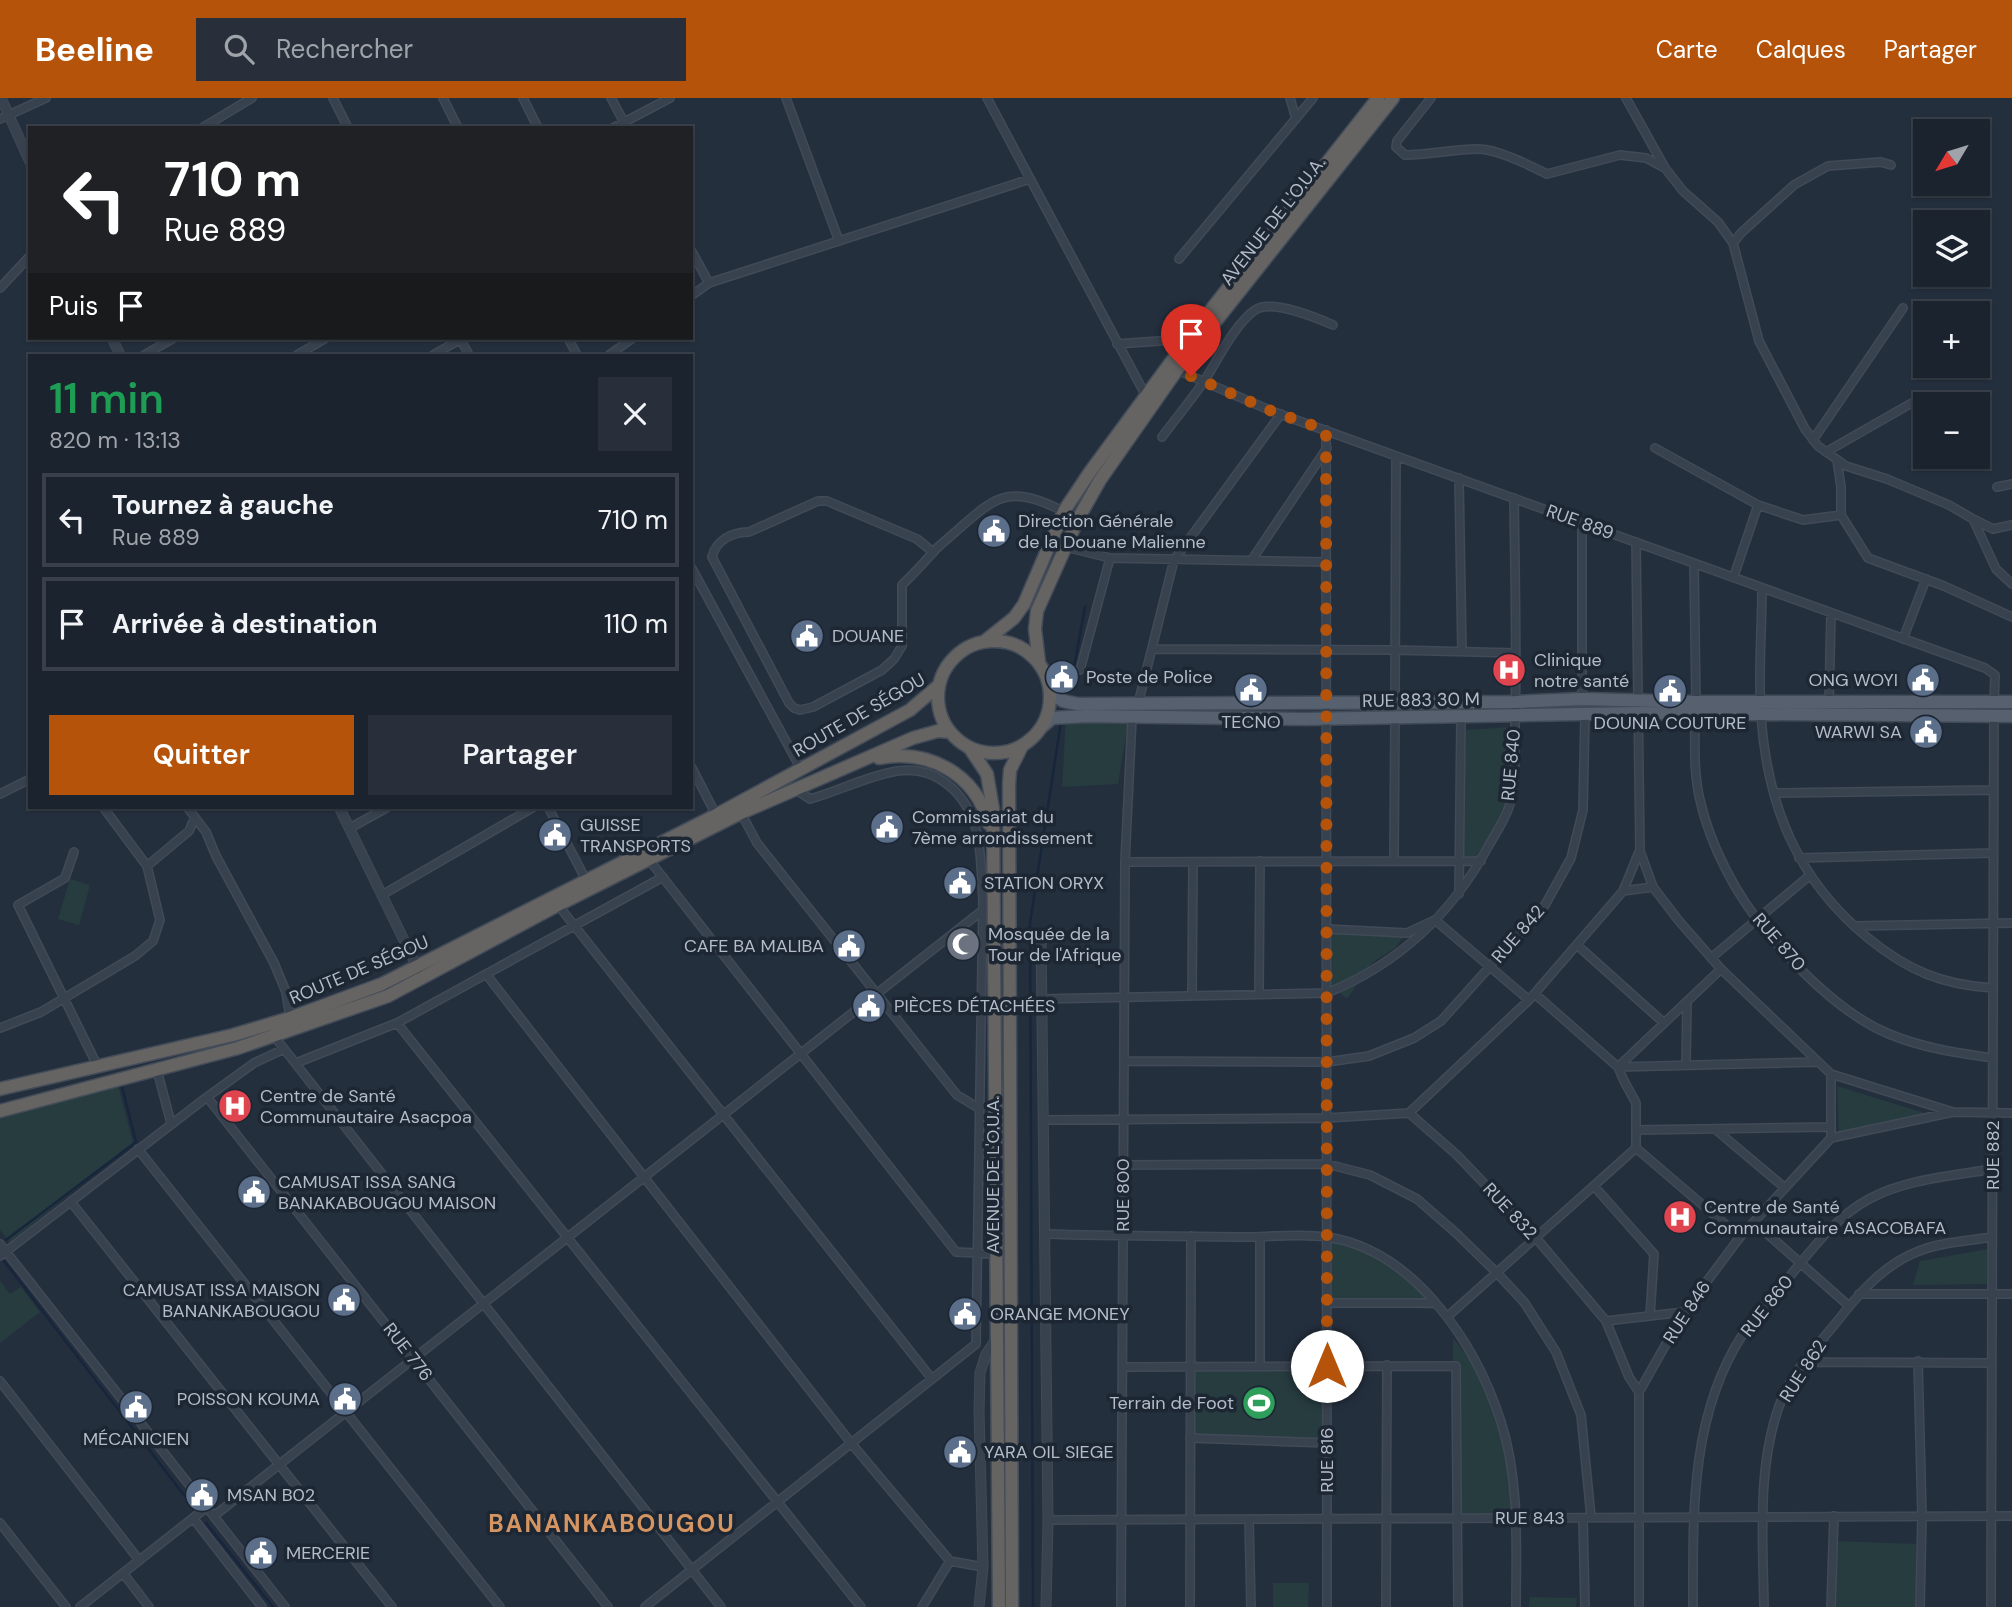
<!DOCTYPE html>
<html lang="fr">
<head>
<meta charset="utf-8">
<style>
	body { margin:0; font-family:"DM Sans",sans-serif; background:#282f3a; color:#f1f3f6; height:100vh; display:flex; flex-direction:column; font-size:26px; white-space:nowrap }
	* { box-sizing:border-box; margin:0 }
	p { font-size:23px; color:#a0a4aa }
	.icon { flex:none; width:38px; height:38px; fill:none; stroke:currentColor; stroke-width:2; stroke-linecap:round; stroke-linejoin:round }
	.map { position:relative; flex:1; overflow:hidden }
	.sheet { position:absolute; left:28px; top:256px; width:665px; height:455px; display:flex; flex-direction:column; background:#1b232e; border-radius:0px; box-shadow:0 2px 5px #0004,0 0 0 2px #39404a }
	.sheet>* { flex:none }
	.guide { position:absolute; left:28px; top:28px; width:665px; height:214px; border-radius:0px; box-shadow:0 2px 5px #0004,0 0 0 2px #39404a; background:#202124; color:#fff; overflow:hidden }
	.needle { width:46px; rotate:232deg }
	.tools { position:absolute; left:1913px; top:21px; display:grid; gap:14px }
	.tools a { display:grid; place-items:center; width:77px; height:77px; border-radius:0px; background:#1b232e; box-shadow:0 2px 5px #0004,0 0 0 2px #39404a; font-size:35px }
	.pin { position:absolute; display:grid; place-items:center; width:60px; height:60px; color:#fff; margin:-72px -30px; border-radius:50% 50% 50% 0; rotate:-45deg; box-shadow:0 0 7px #0007 }
	.pin .icon { rotate:45deg }
	.me { position:absolute; width:77px; margin:-38px; rotate:0deg; stroke-linejoin:round; filter:drop-shadow(0 0 5px #0008) }
	.turn { display:flex; align-items:center; gap:24px; height:147px; padding:0 21px; font-size:32px }
	.turn .icon { width:91px; height:91px; stroke-width:2.5 }
	.turn b { display:block; font-size:49px; line-height:60px }
	.then { display:flex; align-items:center; height:66px; padding:0 21px; background:#0003; gap:14px; font-size:26px }
	.round { display:grid; place-items:center; flex:none; width:74px; height:74px; border-radius:0px; background:#282f3a }
	.summary { display:flex; align-items:center; justify-content:space-between; height:119px; padding:0 21px }
	h1 { font-size:42px; font-weight:600; line-height:52px; color:#1e9e55 }
	.cta { display:flex; gap:14px; margin-top:auto; padding:14px 21px }
	.cta a { flex:1; height:80px; border-radius:0px; background:#b45309; color:#fff; font-size:28px; font-weight:600; line-height:80px; text-align:center }
	.cta a+a { background:#282f3a; color:#f1f3f6 }
	ul { padding:0; list-style:none }
	li { display:flex; align-items:center; gap:21px; height:94px; margin:0 14px 10px; padding:0 7px; border:4px solid #39404a; border-radius:0px }
	li div { flex:1 }
	li b { display:block; font-size:26px }
	li em { font-style:normal }
	header { display:flex; align-items:center; gap:42px; box-sizing:border-box; height:98px; padding:0 35px; background:#b45309; color:#fff }
	header strong { font-size:33px }
	nav { display:flex; gap:38px; margin-inline-start:auto; font-size:24px }
	.search { width:490px; height:63px; background:#282f3a; display:flex; align-items:center; gap:18px; box-sizing:border-box; padding:0 24px; border-radius:0px; color:#a0a4aa; font-size:26px }
	.map>svg:first-child { display:block }
	.green { fill:#263c3f }
	.lines { fill:none; stroke-linecap:round; stroke-linejoin:round }
	.stream { stroke:#17263c; stroke-width:2.5 }
	.minor-casing { stroke:#414a57; stroke-width:10 }
	.tertiary-casing { stroke:#414a57; stroke-width:11 }
	.primary-casing { stroke:#414a57; stroke-width:15 }
	.trunk-casing { stroke:#434c59; stroke-width:15 }
	.minor { stroke:#38414e; stroke-width:7 }
	.tertiary { stroke:#38414e; stroke-width:9 }
	.primary { stroke:#56606e; stroke-width:12 }
	.trunk { stroke:#656462; stroke-width:12 }
	.route { stroke:#b45309; stroke-width:12; stroke-dasharray:0 21.6 }
	.labels { text-anchor:middle; dominant-baseline:central; stroke-width:7; stroke-linejoin:round; paint-order:stroke }
	.street-label { font-size:18px; fill:#b4bcc9; stroke:#1d2633 }
	.poi-label { font-size:18px; fill:#b4bcc9; stroke:#1d2633; text-anchor:start }
	.district-label { font-size:24px; font-weight:bold; letter-spacing:2px; fill:#d59563; stroke:#1d2633 }
</style>
</head>
<body>
<header>
<strong>Beeline</strong>
<div class="search"><svg class="icon" aria-label="search" viewBox="0 0 24 24"><circle cx="10" cy="10" r="6"/><path d="M15 15l6 6"/></svg>Rechercher</div>
<nav><a>Carte</a><a>Calques</a><a>Partager</a></nav>
</header>
<div class="map">
<svg width="2012" height="1509" viewBox="0 0 2012 1509">
	<rect width="100%" height="100%" fill="#242f3e"/>
	<!-- green -->
	<path class="green" d="M1066 621 1128 625 1118 686 1062 689Z
		M1511 629 1506 704 1479 761 1463 758 1465 632Z
		M70 781 90 787 79 827 58 821Z
		M1331 832 1407 834 1395 850 1372 865 1347 901 1328 884Z
		M118 987 133 1045 10 1144 0 1132V1018Z
		M1837 988 1934 1018 1839 1038Z
		M1326 1141C1379 1156 1402 1174 1440 1212L1327 1203Z
		M1988 1151 1987 1186 1913 1187 1920 1163Z
		M0 1183 10 1196 21 1189 40 1214 0 1245Z
		M1453 1240C1497 1288 1509 1358 1516 1420L1453 1418Z
		M1322 1271 1324 1342 1194 1338V1273Z
		M1834 1443 1916 1446V1509H1835Z
		M1273 1485H1309L1308 1509H1273Z
		M1530 1499 1577 1500 1576 1509H1529Z"/>
	<g class="lines">
		<!-- stream -->
		<path class="stream" d="M1071 586 1085 509
			M6 1142 136 1044 121 985
			M4 1163 187 1401
			M206 1425 273 1509
			M1033 1509 1030 825 1061 624"/>
		<!-- minor casing -->
		<g class="minor-casing">
			<path id="minor" d="M333 0 348 30
				M443 0 458 30
				M523 0 538 30
				M611 0 627 30
				M786 0 839 143
				M987 0 1146 298
				M1290 0 1296 21
				M1431 0 1397 43 1396 49 1405 57C1429 57 1454 51 1478 51 1497 51 1529 67 1547 76L1620 57 1646 60 1665 70 1683 93 1718 124 1733 145 1759 243 1805 331 1818 348 1846 368 1887 381 1949 407 1973 421 1996 471 2012 486
				M1626 0 1665 70
				M0 21 46 0
				M202 30 252 0
				M613 30 670 0
				M1733 145 1741 135 1794 87 1828 68 1881 64 1891 67
				M691 152 709 185
				M1179 161 1313 0
				M0 190 30 158
				M691 198 709 185 1030 81
				M460 240 469 257
				M568 240 577 257
				M1117 246 1187 241
				M144 257 174 240
				M297 257 326 240
				M433 257 461 241
				M609 257 633 240
				M1177 272 1274 314 1985 570 1995 577 1994 605
				M1326 332 1327 1509
				M1162 339C1176 320 1192 301 1205 282 1218 261 1235 226 1255 212 1271 201 1317 220 1333 227
				M1813 342 1903 210
				M1655 350 1758 407 1803 422 1841 417
				M1826 354 1924 298
				M1837 362 1841 389V417L1868 460 1944 488 2012 519
				M1459 380 1462 553
				M1997 389 2012 386
				M1973 421 1993 431 2012 427
				M1636 444 1640 753 1653 789 1679 823 1721 871 1831 976 1953 1014
				M1066 449 1110 460 1327 464
				M933 454 917 441 827 403H818L749 434C732 434 716 442 712 459L789 605 794 610 800 612 813 609 882 572 894 561 902 548V487C915 475 926 462 938 449 997 399 1002 379 1078 421
				M1251 463 1327 350
				M1694 465 1696 604
				M691 469 801 671
				M1734 478 1758 407
				M1762 490C1762 532 1758 575 1761 617 1767 707 1797 782 1868 840 1907 872 1942 887 1993 890
				M1903 541 1926 481
				M1152 551 1395 552 1516 555
				M1080 572 1110 460
				M1582 601V425
				M1395 605 1396 358
				M1829 605 1831 515
				M1138 606 1174 462 1281 316
				M1695 615C1695 645 1693 677 1701 706 1708 735 1721 764 1736 790 1767 842 1833 913 1889 936 1923 950 1957 955 1993 960
				M691 668 716 717
				M795 691 810 701C839 693 867 678 897 673 936 667 966 695 976 731 982 753 981 779 983 801L976 1246
				M1775 695 1993 692
				M0 696 30 681
				M103 709 147 768
				M187 709 206 734 216 758 274 865 286 894 290 920
				M548 709 586 782
				M741 715 757 745 957 997 980 1011
				M350 730 388 709
				M74 754 65 780 18 807 98 969
				M1799 760 1993 755
				M650 763 956 1154 997 1156
				M1394 763 1395 620
				M1125 764 1481 763
				M1623 793 1653 789
				M1459 796 1461 619
				M382 797 534 709
				M558 807 932 1281
				M1855 828 2012 825
				M1327 831 1407 835 1435 822 1529 902
				M1577 847 1664 925
				M1711 860 1809 778
				M486 876 851 1345 950 1463 983 1469
				M1259 896 1260 763
				M1535 896 1618 969 1624 983 1636 1005V1050L1740 1139
				M1192 898 1193 764
				M1041 901 1327 895C1400 865 1452 816 1489 747 1496 735 1504 723 1509 709 1517 685 1514 655 1515 630 1517 553 1515 477 1514 400
				M397 925 861 1509
				M0 930 41 914 135 858 153 843 160 822 147 768 189 733 195 719
				M274 938 721 1509
				M1124 963 1327 964 1369 958 1414 940 1441 923 1545 807 1571 760 1583 712 1585 616
				M296 965 397 925 663 779
				M1686 967 1687 904
				M1619 968 1721 871
				M1618 969 1817 964
				M157 972 171 1025
				M207 999 608 1509
				M1409 1015 1529 902 1623 793 1639 754
				M1043 1022 1327 1020 1409 1015 1457 1057 1536 1140 1606 1223 1629 1279 1639 1294
				M1715 1031 1785 1090
				M1636 1032 1831 1029
				M1831 1040 1953 1014 2012 1015
				M138 1051 500 1509
				M1123 1067 1327 1066 1370 1077 1417 1101 1456 1135 1497 1175 1524 1204 1556 1254 1581 1317 1591 1419
				M1594 1088 1654 1156 1650 1218
				M71 1104 392 1509
				M1754 1124 1849 1208
				M1045 1136C1111 1138 1176 1138 1242 1139 1269 1139 1301 1135 1327 1139 1415 1152 1476 1246 1501 1324 1520 1383 1516 1448 1516 1509
				M1260 1139V1268
				M0 1146 285 1509
				M0 1158 207 999 254 965 284 951
				M1859 1196H2012
				M1327 1205H1436
				M1447 1219 1636 1050
				M1606 1223 1684 1214
				M1918 1263 1922 1418 1920 1509
				M1805 1264 1992 1265
				M1122 1269 1456 1268 1458 1509
				M0 1283 139 1462
				M1190 1340 1327 1345
				M214 1418 983 812
				M193 1420 262 1509
				M1583 1420 1585 1509
				M1249 1421 1251 1509
				M1048 1422 2012 1418
				M0 1425 66 1509
				M123 1475 149 1509
				M80 1509 207 1409
				M645 1509 976 1246
				M922 1509 950 1463
				M1121 1509 1125 764 1132 620
				M1190 1509 1191 1138
				M1386 1509 1387 1267
				M1639 1509V1294L1684 1214 1740 1139 1831 1040V976
				M1693 1509C1693 1416 1690 1317 1743 1236 1756 1216 1774 1197 1790 1178 1812 1151 1838 1117 1869 1101 1907 1081 1951 1078 1993 1071
				M1764 1509C1763 1442 1756 1362 1783 1298 1795 1270 1820 1245 1839 1221 1861 1193 1885 1166 1919 1153 1941 1144 1969 1143 1992 1139
				M1831 1509 1834 1418
				M1991 1509 1994 617"/>
		</g>
		<!-- tertiary casing -->
		<g class="tertiary-casing">
			<path id="tertiary" d="M1 0 30 64
				M112 240 120 257
				M339 709 418 871
				M1041 836 1048 1422 1046 1509
				M979 1509 983 1469 979 1313 980 1275 986 1256 997 1240"/>
		</g>
		<!-- primary casing -->
		<g class="primary-casing">
			<path id="primary" d="M1051 594 1063 603 1078 606 1515 604 1582 601 1696 604H2012
				M1044 627 1052 620 1086 618 1305 621 1639 615 2012 618"/>
		</g>
		<!-- trunk casing -->
		<g class="trunk-casing">
			<path id="trunk" d="M938 599a56 56 0 1 1 112 0a56 56 0 1 1-112 0Z
				M985 543 1014 520 1024 506 1064 413 1090 374 1188 241 1378 0
				M1039 564 1035 531 1037 513 1078 421 1100 382 1177 272 1393 0
				M969 649 987 676 993 711 999 1509
				M879 660C929 651 975 675 989 726
				M0 991 233 937 290 920 382 886 716 717 910 612 938 588
				M0 1013 238 950 388 898 558 807 741 715 913 640 938 633 950 634
				M1012 1509 1009 687 1010 672 1022 648"/>
		</g>
		<!-- minor -->
		<use href="#minor" class="minor"/>
		<!-- tertiary -->
		<use href="#tertiary" class="tertiary"/>
		<!-- primary -->
		<use href="#primary" class="primary"/>
		<!-- trunk -->
		<use href="#trunk" class="trunk"/>
	</g>
	<g class="lines">
		<!-- route -->
		<path class="route" d="M1191 278 1274 314 1326 332 1327 1268"/>
	</g>
	<!-- icons -->
	<defs>
		<g id="civic-disc" transform="scale(1.75)"><circle r="9.5" fill="#5c6f8a" stroke="#1d2633"/><path d="M-.6-6.5H3V-4.5H.6V-3L4-1V1h2V6H-6V1h2V-1L-.6-3ZM-1.2 2.5V6h2.4V2.5Z" fill="#fff"/></g>
		<g id="hospital-disc" transform="scale(1.75)"><circle r="9.5" fill="#e0444e" stroke="#1d2633"/><path d="M-5-5h3v3.5h4V-5h3V5h-3V1.5h-4V5h-3Z" fill="#fff"/></g>
		<g id="mosque-disc" transform="scale(1.75)"><circle r="9.5" fill="#6b7280" stroke="#1d2633"/><path d="M3.5-4.9A6 6 0 1 0 3.5 4.9A5 5 0 1 1 3.5-4.9Z" fill="#fff"/></g>
		<g id="stadium-disc" transform="scale(1.75)"><circle r="9.5" fill="#2e9e5b" stroke="#1d2633"/><path d="M0-5a6.5 5 0 1 0 0 10a6.5 5 0 1 0 0-10ZM-3.5-1.8h7v3.6h-7Z" fill="#fff"/></g>
	</defs>
	<g fill-rule="evenodd">
		<use href="#civic-disc" x="994" y="433"/>
		<use href="#civic-disc" x="807" y="538"/>
		<use href="#hospital-disc" x="1509" y="572"/>
		<use href="#civic-disc" x="1062" y="579"/>
		<use href="#civic-disc" x="1923" y="582"/>
		<use href="#civic-disc" x="1251" y="592"/>
		<use href="#civic-disc" x="1670" y="593"/>
		<use href="#civic-disc" x="1926" y="634"/>
		<use href="#civic-disc" x="887" y="729"/>
		<use href="#civic-disc" x="555" y="737"/>
		<use href="#civic-disc" x="960" y="785"/>
		<use href="#mosque-disc" x="963" y="846"/>
		<use href="#civic-disc" x="849" y="848"/>
		<use href="#civic-disc" x="869" y="908"/>
		<use href="#hospital-disc" x="235" y="1008"/>
		<use href="#civic-disc" x="254" y="1094"/>
		<use href="#hospital-disc" x="1680" y="1119"/>
		<use href="#civic-disc" x="344" y="1202"/>
		<use href="#civic-disc" x="965" y="1216"/>
		<use href="#civic-disc" x="345" y="1301"/>
		<use href="#stadium-disc" x="1259" y="1305"/>
		<use href="#civic-disc" x="136" y="1309"/>
		<use href="#civic-disc" x="960" y="1354"/>
		<use href="#civic-disc" x="202" y="1397"/>
		<use href="#civic-disc" x="261" y="1455"/>
	</g>
	<g class="labels">
		<!-- street labels -->
		<g class="street-label">
			<text transform="translate(1273 123) rotate(-52)">AVENUE DE L'O.U.A.</text>
			<text transform="translate(1580 424) rotate(20)">RUE 889</text>
			<text transform="translate(1421 602) rotate(-1)">RUE 883 30 M</text>
			<text transform="translate(859 617) rotate(-30)">ROUTE DE SÉGOU</text>
			<text transform="translate(1511 667) rotate(-85)">RUE 840</text>
			<text transform="translate(1518 836) rotate(-49)">RUE 842</text>
			<text transform="translate(1779 844) rotate(49)">RUE 870</text>
			<text transform="translate(359 872) rotate(-23)">ROUTE DE SÉGOU</text>
			<text transform="translate(1993 1057) rotate(-90)">RUE 882</text>
			<text transform="translate(993 1077) rotate(-90)">AVENUE DE L'O.U.A.</text>
			<text transform="translate(1123 1097) rotate(-90)">RUE 800</text>
			<text transform="translate(1510 1113) rotate(47)">RUE 832</text>
			<text transform="translate(1767 1208) rotate(-52)">RUE 860</text>
			<text transform="translate(1687 1214) rotate(-57)">RUE 846</text>
			<text transform="translate(408 1254) rotate(52)">RUE 776</text>
			<text transform="translate(1803 1273) rotate(-57)">RUE 862</text>
			<text transform="translate(1327 1362) rotate(-90)">RUE 816</text>
			<text x="1530" y="1420">RUE 843</text>
		</g>
		<!-- poi labels -->
		<g class="poi-label">
			<text x="1018" y="423">Direction Générale<tspan x="1018" dy="21">de la Douane Malienne</tspan></text>
			<text x="832" y="538">DOUANE</text>
			<text x="1534" y="562">Clinique<tspan x="1534" dy="21">notre santé</tspan></text>
			<text x="1086" y="579">Poste de Police</text>
			<text x="1898" y="582" text-anchor="end">ONG WOYI</text>
			<text x="1251" y="624" text-anchor="middle">TECNO</text>
			<text x="1670" y="625" text-anchor="middle">DOUNIA COUTURE</text>
			<text x="1902" y="634" text-anchor="end">WARWI SA</text>
			<text x="912" y="719">Commissariat du<tspan x="912" dy="21">7ème arrondissement</tspan></text>
			<text x="580" y="727">GUISSE<tspan x="580" dy="21">TRANSPORTS</tspan></text>
			<text x="984" y="785">STATION ORYX</text>
			<text x="988" y="836">Mosquée de la<tspan x="988" dy="21">Tour de l'Afrique</tspan></text>
			<text x="824" y="848" text-anchor="end">CAFE BA MALIBA</text>
			<text x="894" y="908">PIÈCES DÉTACHÉES</text>
			<text x="260" y="998">Centre de Santé<tspan x="260" dy="21">Communautaire Asacpoa</tspan></text>
			<text x="278" y="1084">CAMUSAT ISSA SANG<tspan x="278" dy="21">BANAKABOUGOU MAISON</tspan></text>
			<text x="1704" y="1109">Centre de Santé<tspan x="1704" dy="21">Communautaire ASACOBAFA</tspan></text>
			<text x="320" y="1192" text-anchor="end">CAMUSAT ISSA MAISON<tspan x="320" dy="21">BANANKABOUGOU</tspan></text>
			<text x="990" y="1216">ORANGE MONEY</text>
			<text x="320" y="1301" text-anchor="end">POISSON KOUMA</text>
			<text x="1234" y="1305" text-anchor="end">Terrain de Foot</text>
			<text x="136" y="1341" text-anchor="middle">MÉCANICIEN</text>
			<text x="984" y="1354">YARA OIL SIEGE</text>
			<text x="227" y="1397">MSAN B02</text>
			<text x="286" y="1455">MERCERIE</text>
		</g>
		<!-- district labels -->
		<g class="district-label">
			<text x="612" y="1425">BANANKABOUGOU</text>
		</g>
	</g>
</svg>
<div class="tools">
<a><svg class="needle" viewBox="-14 -14 28 28"><path d="M0-13l5 13h-10z" fill="#e53935"/><path d="M0 13l5-13h-10z" fill="#a0a4aa"/></svg></a>
<a><svg class="icon" aria-label="layers" viewBox="0 0 24 24"><path d="M12 4l9 5-9 5-9-5zM3 14l9 5 9-5"/></svg></a>
<a>+</a>
<a>−</a>
</div>
<div class="pin" style="left:1191px;top:278px;background:#d93025"><svg class="icon" aria-label="arrive" viewBox="0 0 24 24"><path d="M6 21V4h12l-3 4 3 4H6"/></svg></div>
<svg class="me" style="left:1327px;top:1268px" viewBox="-20 -20 40 40"><circle r="19" fill="#fff"/><path d="M0-13L10 11 0 6-10 11z" fill="#b45309"/></svg>
<div class="guide">
<div class="turn"><svg class="icon" aria-label="left" viewBox="0 0 24 24"><path d="M17 20v-9H6M10 6l-5 5 5 5"/></svg><div><b>710 m</b>Rue 889</div></div>
<div class="then">Puis<svg class="icon" aria-label="arrive" viewBox="0 0 24 24"><path d="M6 21V4h12l-3 4 3 4H6"/></svg></div>
</div>
<section class="sheet">
<div class="summary"><div><h1>11 min</h1><p>820 m · 13:13</p></div><a class="round"><svg class="icon" aria-label="close" viewBox="0 0 24 24"><path d="M6 6l12 12M18 6L6 18"/></svg></a></div>
<ul>
<li><svg class="icon" aria-label="left" viewBox="0 0 24 24"><path d="M17 20v-9H6M10 6l-5 5 5 5"/></svg><div><b>Tournez à gauche</b><p>Rue 889</p></div><em>710 m</em></li>
<li><svg class="icon" aria-label="arrive" viewBox="0 0 24 24"><path d="M6 21V4h12l-3 4 3 4H6"/></svg><div><b>Arrivée à destination</b></div><em>110 m</em></li>
</ul>
<div class="cta"><a>Quitter</a><a>Partager</a></div>
</section>
</div>
</body>
</html>
